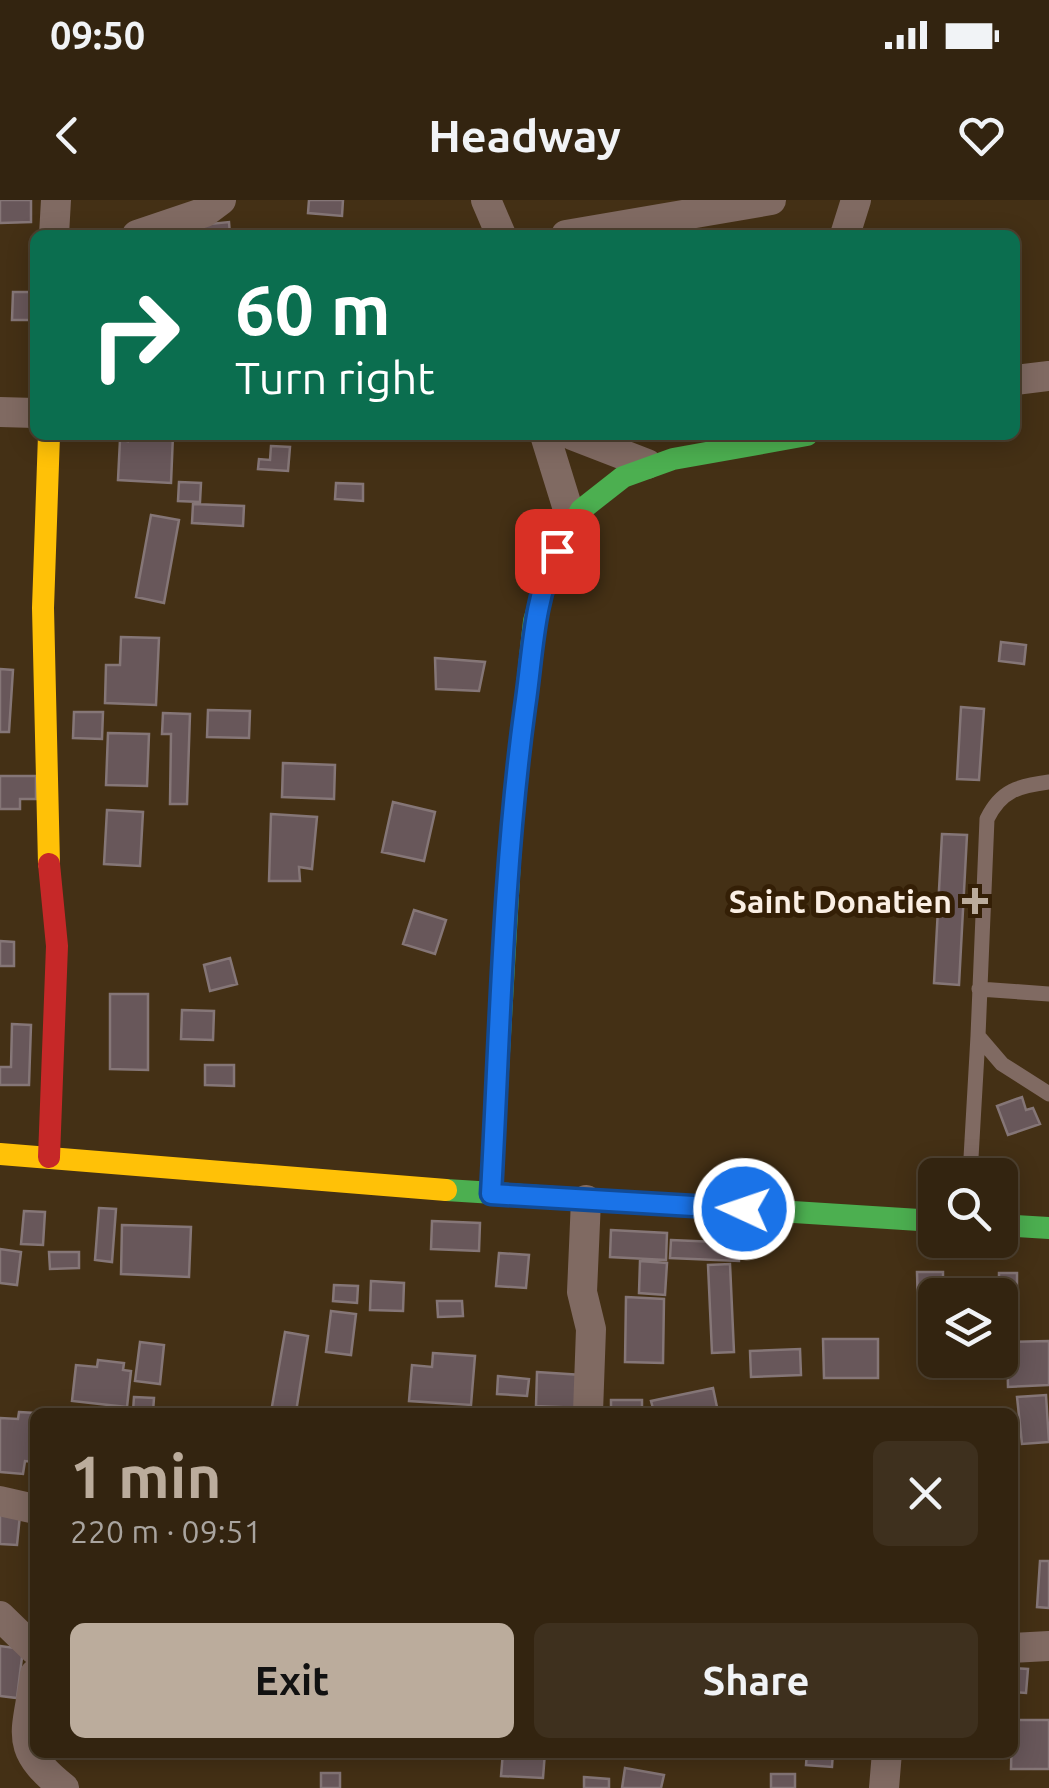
<!DOCTYPE html>
<html lang="en">
<head>
<meta charset="utf-8">
<style>
	body { margin:0; font-family:Ubuntu,sans-serif; background:#3e301e; color:#f1f3f6; height:100vh; display:flex; flex-direction:column; font-size:38px; white-space:nowrap }
	* { box-sizing:border-box; margin:0 }
	p { font-size:32px; color:#a9a49f }
	.icon { flex:none; width:55px; height:55px; fill:none; stroke:currentColor; stroke-width:2; stroke-linecap:round; stroke-linejoin:round }
	.map { position:relative; flex:1; overflow:hidden }
	.side { position:absolute; left:30px; top:1208px; width:988px; height:350px; display:flex; flex-direction:column; background:#332410; border-radius:15px; box-shadow:0 5px 25px #0003,0 0 0 2px #4e4130 }
	.side>* { flex:none }
	.hud { position:absolute; left:30px; top:30px; width:990px; height:210px; border-radius:15px; box-shadow:0 5px 25px #0003,0 0 0 2px #4e4130; background:#0b6e4f; color:#fff; overflow:hidden }
	.tools { position:absolute; left:918px; top:958px; display:grid; gap:20px }
	.tools a { display:grid; place-items:center; width:100px; height:100px; border-radius:15px; background:#332410; box-shadow:0 5px 25px #0003,0 0 0 2px #4e4130; font-size:50px }
	.pin { position:absolute; display:grid; place-items:center; width:85px; height:85px; color:#fff; margin:-42px; border-radius:20px; box-shadow:0 5px 15px #0006 }
	.me { position:absolute; width:110px; margin:-55px; rotate:273deg; stroke-linejoin:round; filter:drop-shadow(0 0 8px #0008) }
	.turn { display:flex; align-items:center; gap:35px; height:210px; padding:0 40px; font-size:45px }
	.turn .icon { width:130px; height:130px; stroke-width:2.5 }
	.turn b { display:block; font-size:70px; line-height:85px }
	.round { display:grid; place-items:center; flex:none; width:105px; height:105px; border-radius:15px; background:#3e301e }
	.overview { display:flex; align-items:center; justify-content:space-between; height:170px; padding:0 40px }
	h1 { font-size:60px; font-weight:600; line-height:75px; color:#bbac9c }
	.action { display:flex; gap:20px; margin-top:auto; padding:20px 40px }
	.action a { flex:1; height:115px; border-radius:15px; background:#bbac9c; color:#111; font-size:40px; font-weight:600; line-height:115px; text-align:center }
	.action a+a { background:#3e301e; color:#f1f3f6 }
	.status { display:flex; justify-content:space-between; align-items:center; height:70px; padding:0 50px; background:#332410; direction:ltr }
	.status svg { height:28px; fill:currentColor }
	header { display:flex; justify-content:space-between; align-items:center; height:130px; padding:0 40px; background:#332410; font-size:45px; font-weight:600 }
	.map>svg:first-child { display:block }
	.building { fill:#68575a; stroke:#857677; stroke-width:2.5 }
	.lines { fill:none; stroke-linecap:round; stroke-linejoin:round }
	.lane { stroke:#806a62; stroke-width:15 }
	.street { stroke:#806a62; stroke-width:30 }
	.fast { stroke:#4caf50; stroke-width:22 }
	.slow { stroke:#ffc107; stroke-width:22 }
	.jam { stroke:#c62828; stroke-width:22 }
	.route-casing { stroke:#114b97; stroke-width:25 }
	.route { stroke:#1a73e8; stroke-width:18 }
	.poi-dot { fill:#bbac9c; stroke:#341f06; stroke-width:4 }
	.labels { text-anchor:middle; dominant-baseline:central; stroke-width:10; stroke-linejoin:round; paint-order:stroke }
	.poi-label { font-size:32px; font-weight:bold; fill:#fbefe4; stroke:#341f06; text-anchor:end }
</style>
</head>
<body>
<div class="status"><b>09:50</b><svg viewBox="0 0 49 12"><path d="M0 12V9h3v3zM5 12V6h3v6zM10 12V3h3v9zM15 12V0h3v12zM26 1h20v11H26zM47 4h2v5h-2z"/></svg></div>
<header><svg class="icon" aria-label="back" viewBox="0 0 24 24"><path d="M15 5l-7 7 7 7"/></svg>Headway<svg class="icon" aria-label="heart" viewBox="0 0 24 24"><path d="M12 20l-8-8c-3-5 5-10 8-4 3-6 11-1 8 4z"/></svg></header>
<div class="map">
<svg width="1049" height="1588" viewBox="0 0 1049 1588">
	<rect width="100%" height="100%" fill="#443015"/>
	<!-- building -->
	<path class="building" d="M0 0H31V22L0 23Z
		M309 0H343L342 16 308 13Z
		M229 22 230 35H200L199 25Z
		M13 92H35V120H12Z
		M129 235H173L171 283 118 280 120 240 128 241Z
		M271 246 290 247 288 271 258 269 259 259 270 260Z
		M179 282 201 283 200 302 178 301Z
		M336 283 363 284V301L335 299Z
		M193 304 244 306 243 326 192 323Z
		M151 315 179 320 164 403 136 397Z
		M121 437 159 438 156 505 105 503 106 465H120Z
		M1001 442 1026 445 1024 464 999 461Z
		M435 458 485 462 479 491 436 489Z
		M0 469 13 470 9 532H0Z
		M961 507 984 509 979 580 957 579Z
		M208 510 250 511 249 538 207 537Z
		M74 512H103L102 539 73 538Z
		M163 513 190 514 187 604H170L171 534H162Z
		M108 533 149 534 147 586 106 585Z
		M283 563 335 565 334 599 282 597Z
		M0 576H36V599H20V609H0Z
		M393 602 435 612 424 661 382 652Z
		M107 610 143 612 140 666 104 664Z
		M271 614 317 617 312 669 299 667 300 681H269Z
		M942 634 967 635 959 785 934 783Z
		M414 710 446 720 435 754 403 744Z
		M0 741 14 742V766H0Z
		M230 758 237 784 210 791 204 765Z
		M110 794H148V870L110 869Z
		M182 810 214 811 213 840 181 839Z
		M12 824 31 825 29 885H0V867H11Z
		M205 865H234V886L205 885Z
		M1022 897 1026 910 1033 908 1040 924 1008 935 997 906Z
		M99 1008 116 1009 112 1062 95 1060Z
		M24 1011 45 1012 43 1045 21 1044Z
		M432 1021 480 1023 479 1051 431 1049Z
		M122 1025 191 1027 189 1077 121 1074Z
		M611 1030 667 1033 666 1060 610 1057Z
		M671 1040 740 1043 739 1061 670 1058Z
		M0 1049 21 1052 17 1085 0 1083Z
		M49 1052H79V1068L50 1069Z
		M499 1053 529 1055 526 1088 496 1086Z
		M640 1061 667 1063 665 1095 639 1093Z
		M730 1064 734 1152 712 1153 708 1065Z
		M917 1072H943V1095H935V1109L918 1110Z
		M999 1073H1017V1088H999Z
		M371 1081 404 1083 403 1111 370 1110Z
		M334 1085 358 1086 357 1103 333 1101Z
		M626 1097 664 1099 663 1163 625 1162Z
		M437 1101H462L463 1116 438 1117Z
		M331 1111 356 1114 351 1155 326 1152Z
		M285 1132 308 1136 296 1212H271Z
		M823 1139H878V1178H824Z
		M1049 1141V1185L1008 1187 1007 1142Z
		M140 1142 164 1145 160 1184 135 1181Z
		M800 1149 801 1175 751 1177 750 1151Z
		M433 1153 475 1156 471 1205 409 1201 412 1165 432 1167Z
		M98 1160 124 1163 123 1170 131 1171 127 1207 72 1201 76 1165 97 1167Z
		M537 1172 582 1175 580 1208 536 1206Z
		M498 1176 529 1179 527 1196 497 1194Z
		M713 1188 718 1212H654L651 1201Z
		M1046 1195 1049 1242 1022 1244 1017 1197Z
		M134 1197 154 1198 153 1212 133 1211Z
		M611 1200H642V1212H611Z
		M19 1212 35 1213V1262L25 1261 23 1274 0 1272V1218L18 1219Z
		M0 1313 20 1315 17 1345 0 1344Z
		M1040 1361H1049V1408L1037 1407Z
		M0 1446 23 1449 17 1498 0 1496Z
		M1012 1468 1028 1469 1026 1493 1012 1492Z
		M1012 1520H1049V1569H1011Z
		M503 1552H545L543 1578 501 1576Z
		M807 1552H833L832 1567 806 1565Z
		M625 1568 664 1575 661 1588H622Z
		M321 1573H340V1588H321Z
		M771 1574H795V1588H771Z
		M584 1577 609 1579V1588H584Z"/>
	<g class="lines">
		<!-- lane -->
		<path class="lane" d="M1049 582C1019 586 1001 590 987 619L978 836 1002 864 1049 894
			M979 789 1049 794
			M970 975 978 836"/>
		<!-- street -->
		<path class="street" d="M486 0 501 35
			M54 35 56 0
			M137 35 205 12 221 0
			M566 35 771 0
			M845 35 856 0
			M1015 180 1049 176
			M0 212 35 213
			M545 235 571 319
			M572 235 647 264
			M586 1000 582 1092 591 1129 588 1212
			M0 1301 35 1309
			M0 1416 35 1450
			M1012 1448 1049 1446
			M35 1474C28 1533 11 1546 64 1588
			M884 1588 887 1552"/>
		<!-- fast -->
		<path class="fast" d="M446 990 935 1021
			M491 994 512 625 534 421 551 362 581 310 623 277 673 259 807 235
			M1000 1025 1049 1028"/>
		<!-- slow -->
		<path class="slow" d="M49 235 43 408 49 664
			M0 954 446 990"/>
		<!-- jam -->
		<path class="jam" d="M49 957 57 746 49 664"/>
	</g>
	<g class="lines">
		<!-- route casing -->
		<g class="route-casing">
			<path id="route" d="M557 351C533 401 533 453 525 507 503 668 500 831 491 994L744 1009"/>
		</g>
		<!-- route -->
		<use href="#route" class="route"/>
	</g>
	<!-- markers -->
	<path class="poi-dot" d="M970 686h10v10h10v10h-10v10h-10v-10h-10v-10h10z"/>
	<g class="labels">
		<!-- poi labels -->
		<g class="poi-label">
			<text x="952" y="701">Saint Donatien</text>
		</g>
	</g>
</svg>
<div class="tools">
<a><svg class="icon" aria-label="search" viewBox="0 0 24 24"><circle cx="10" cy="10" r="6"/><path d="M15 15l6 6"/></svg></a>
<a><svg class="icon" aria-label="layers" viewBox="0 0 24 24"><path d="M12 4l9 5-9 5-9-5zM3 14l9 5 9-5"/></svg></a>
</div>
<div class="pin" style="left:557px;top:351px;background:#d93025"><svg class="icon" aria-label="arrive" viewBox="0 0 24 24"><path d="M6 21V4h12l-3 4 3 4H6"/></svg></div>
<svg class="me" style="left:744px;top:1009px" viewBox="-20 -20 40 40"><circle r="17" fill="#1a73e8" stroke="#fff" stroke-width="3"/><path d="M0-11L8 9 0 5-8 9z" fill="#fff"/></svg>
<div class="hud">
<div class="turn"><svg class="icon" aria-label="right" viewBox="0 0 24 24"><path d="M7 20v-9h11M14 6l5 5-5 5"/></svg><div><b>60 m</b>Turn right</div></div>
</div>
<section class="side">
<div class="overview"><div><h1>1 min</h1><p>220 m · 09:51</p></div><a class="round"><svg class="icon" aria-label="close" viewBox="0 0 24 24"><path d="M6 6l12 12M18 6L6 18"/></svg></a></div>
<div class="action"><a>Exit</a><a>Share</a></div>
</section>
</div>
</body>
</html>
